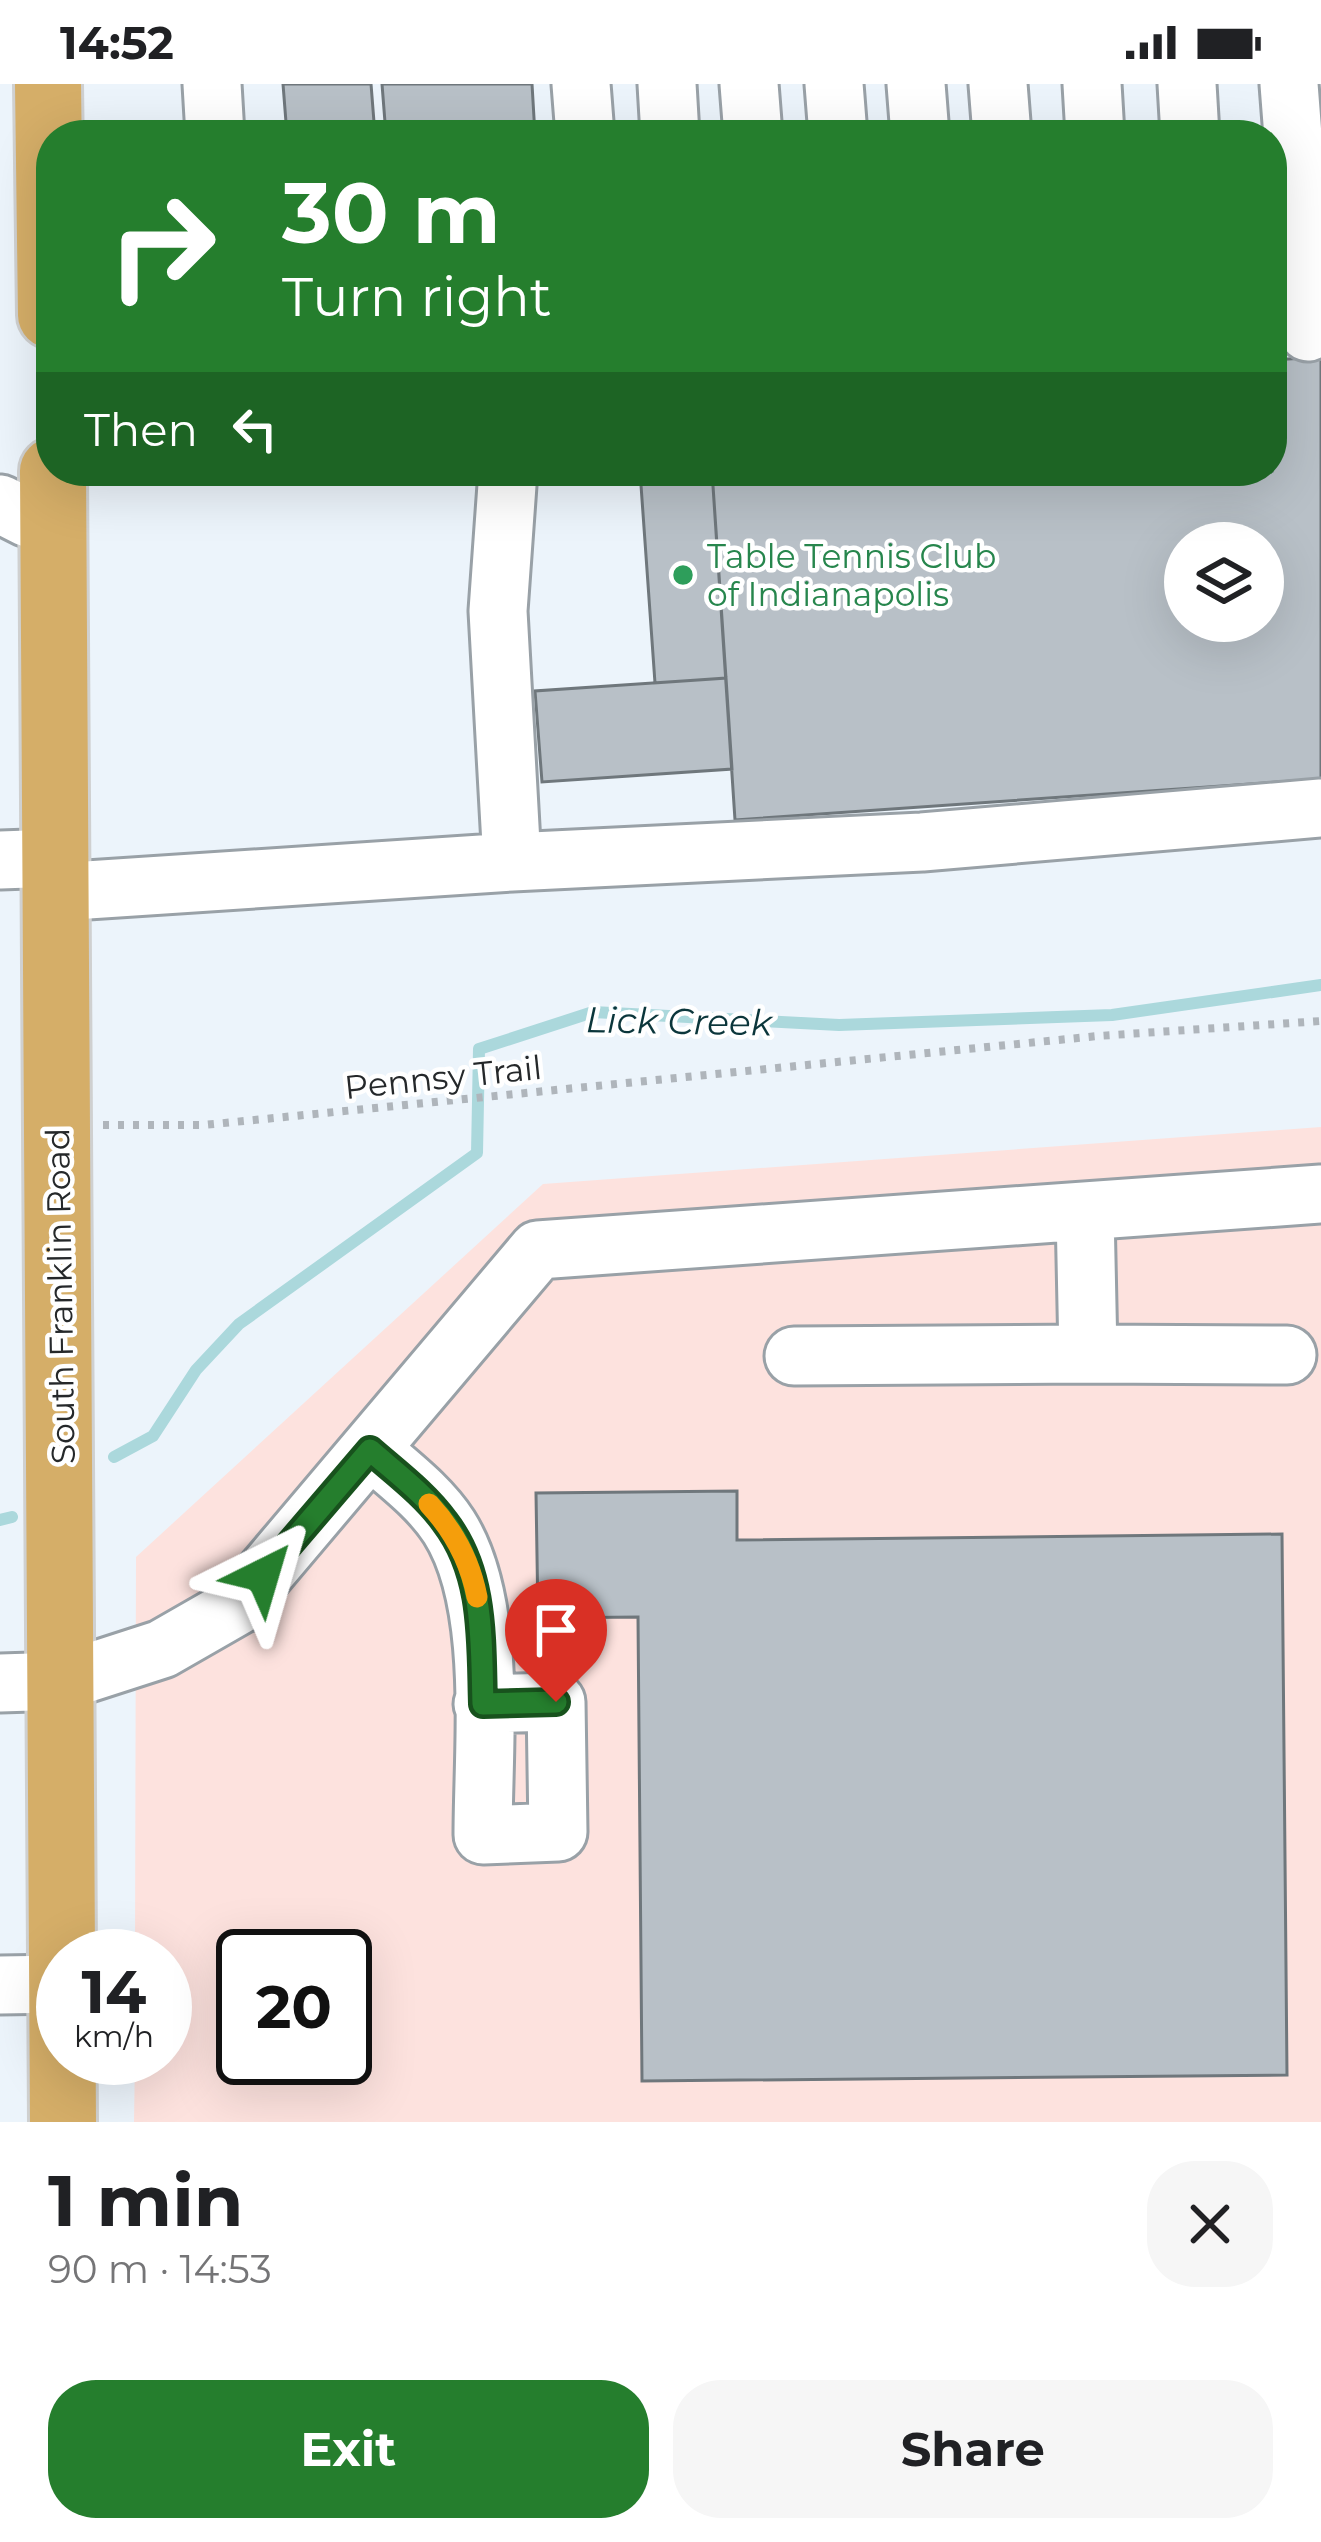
<!DOCTYPE html>
<html lang="en">
<head>
<meta charset="utf-8">
<style>
	body { margin:0; font-family:Montserrat,sans-serif; background:#f6f6f6; color:#202124; height:100vh; display:flex; flex-direction:column; font-size:45px; white-space:nowrap }
	* { box-sizing:border-box; margin:0 }
	p { font-size:39px; color:#757577 }
	.icon { flex:none; width:66px; height:66px; fill:none; stroke:currentColor; stroke-width:2; stroke-linecap:round; stroke-linejoin:round }
	.map { position:relative; height:2038px; overflow:hidden }
	.sheet { display:flex; flex-direction:column; background:#fff; flex:1 }
	.sheet>* { flex:none }
	.hud { position:absolute; left:36px; top:36px; width:1251px; height:366px; border-radius:48px; box-shadow:0 12px 48px #0002; background:#257e2d; color:#fff; overflow:hidden }
	.fabs { position:absolute; left:1164px; top:438px; display:grid; gap:24px }
	.fabs a { display:grid; place-items:center; width:120px; height:120px; border-radius:50%; background:#fff; box-shadow:0 12px 48px #0002; font-size:60px }
	.speed { position:absolute; left:36px; top:1845px; display:flex; gap:24px; font-size:60px; font-weight:700; text-align:center }
	.speed>* { display:grid; place-content:center; width:156px; height:156px; border-radius:50%; background:#fff; box-shadow:0 12px 48px #0002; line-height:1 }
	.speed small { font-size:30px; font-weight:400 }
	.speed .limit { border:6px solid #111; border-radius:18px; background:#fff; color:#111 }
	.pin { position:absolute; display:grid; place-items:center; width:102px; height:102px; color:#fff; margin:-123px -51px; border-radius:50% 50% 50% 0; rotate:-45deg; box-shadow:0 0 12px #0007 }
	.pin .icon { rotate:45deg }
	.me { position:absolute; width:132px; margin:-66px; rotate:40deg; stroke-linejoin:round; filter:drop-shadow(0 0 9px #0008) }
	.turn { display:flex; align-items:center; gap:42px; height:252px; padding:0 48px; font-size:54px }
	.turn .icon { width:156px; height:156px; stroke-width:2.5 }
	.turn b { display:block; font-size:84px; line-height:102px }
	.then { display:flex; align-items:center; height:114px; padding:0 48px; background:#0003; gap:24px; font-size:45px }
	.round { display:grid; place-items:center; flex:none; width:126px; height:126px; border-radius:48px; background:#f6f6f6 }
	.overview { display:flex; align-items:center; justify-content:space-between; height:204px; padding:0 48px }
	h1 { font-size:72px; font-weight:700; line-height:90px }
	.primary-button { display:flex; gap:24px; margin-top:auto; padding:24px 48px }
	.primary-button a { flex:1; height:138px; border-radius:48px; background:#257e2d; color:#fff; font-size:48px; font-weight:700; line-height:138px; text-align:center }
	.primary-button a+a { background:#f6f6f6; color:#202124 }
	.status { display:flex; justify-content:space-between; align-items:center; height:84px; padding:0 60px; background:#fff; direction:ltr }
	.status svg { height:33px; fill:currentColor }
	.map>svg:first-child { display:block }
	.industrial { fill:#fde2de; fill-rule:evenodd }
	.lines { fill:none; stroke-linecap:round; stroke-linejoin:round }
	.stream { stroke:#abd8dc; stroke-width:12 }
	.building { fill:#b8c0c7; stroke:#6f777c; stroke-width:3; fill-rule:evenodd }
	.minor-casing { stroke:#99a1a7; stroke-width:63 }
	.major-casing { stroke:#cfd0d0; stroke-width:72 }
	.path { stroke:#afb5bb; stroke-width:8; stroke-dasharray:6 9; stroke-linecap:butt }
	.minor { stroke:#fff; stroke-width:57 }
	.major { stroke:#d5ae68; stroke-width:66 }
	.route-casing { stroke:#18521d; stroke-width:30 }
	.route { stroke:#257e2d; stroke-width:21 }
	.slow { stroke:#f59e0b; stroke-width:21 }
	.leisure-dot { fill:#2e9e5b; stroke:#fff; stroke-width:4.5 }
	.labels { text-anchor:middle; dominant-baseline:central; stroke-width:9; stroke-linejoin:round; paint-order:stroke }
	.leisure-label { font-size:33px; fill:#27864d; stroke:#fff; text-anchor:start }
	.street-label { font-size:33px; fill:#25282a; stroke:#fff }
	.water-label { font-size:36px; font-style:italic; fill:#0b363b; stroke:#fff }
</style>
</head>
<body>
<div class="status"><b>14:52</b><svg viewBox="0 0 49 12"><path d="M0 12V9h3v3zM5 12V6h3v6zM10 12V3h3v9zM15 12V0h3v12zM26 1h20v11H26zM47 4h2v5h-2z"/></svg></div>
<div class="map">
<svg width="1321" height="2038" viewBox="0 0 1321 2038">
	<rect width="100%" height="100%" fill="#ecf4fb"/>
	<!-- industrial -->
	<path class="industrial" d="M1321 1043V2038H134L135 1974H165V1872H135L136 1473 543 1100ZM243 1872H345V1974H243Z"/>
	<g class="lines">
		<!-- stream -->
		<path class="stream" d="M114 1373 153 1352 196 1286 239 1240 477 1069 479 965 593 928 839 941 1112 931 1321 901
			M0 1436 12 1433"/>
	</g>
	<!-- building -->
	<path class="building" d="M283 0H371L375 51H287Z
		M382 0H532L535 51H386Z
		M1321 273V695L735 736 712 387H1272V276ZM1185 459H1263V537H1185Z
		M640 387H712L726 594 655 599Z
		M726 594 732 685 542 698 535 607Z
		M737 1407V1456L1282 1450 1287 1991 642 1997 638 1533 538 1534 536 1409Z"/>
	<g class="lines">
		<!-- minor casing -->
		<g class="minor-casing">
			<path id="minor" d="M212 0 215 51
				M581 0 585 51
				M667 0 670 51
				M749 0 753 51
				M834 0 838 51
				M916 0 920 51
				M998 0 1002 51
				M1092 0 1095 51
				M1187 0 1190 51
				M1289 0 1308 248
				M0 420 28 434 53 432
				M0 776 56 774
				M512 778 922 758 1321 724
				M57 808 512 778 498 527 508 387
				M1088 1270 1287 1271
				M794 1272 1088 1270 1085 1127
				M370 1365C397 1389 429 1412 449 1443 498 1520 483 1661 483 1751L558 1748 556 1618 483 1620
				M0 1599 63 1597 162 1565 237 1522 538 1166 1321 1110
				M0 1901 62 1900"/>
		</g>
		<!-- major casing -->
		<g class="major-casing">
			<path id="major" d="M48 0 51 231
				M53 387 63 2038"/>
		</g>
		<!-- path -->
		<path class="path" d="M103 1041H204L1098 952 1321 937"/>
		<!-- minor -->
		<use href="#minor" class="minor"/>
		<!-- major -->
		<use href="#major" class="major"/>
	</g>
	<g class="lines">
		<!-- route casing -->
		<g class="route-casing">
			<path id="route" d="M263 1491 370 1366C395 1388 425 1410 445 1438 485 1490 481 1558 483 1620L556 1618"/>
		</g>
		<!-- route -->
		<use href="#route" class="route"/>
		<!-- slow -->
		<path class="slow" d="M429 1420C454 1447 470 1477 477 1513"/>
	</g>
	<!-- markers -->
	<circle class="leisure-dot" cx="683" cy="491" r="12"/>
	<g class="labels">
		<!-- leisure labels -->
		<g class="leisure-label">
			<text x="707" y="472">Table Tennis Club<tspan x="707" dy="38">of Indianapolis</tspan></text>
		</g>
		<!-- street labels -->
		<g class="street-label">
			<text transform="translate(443 993) rotate(-6)">Pennsy Trail</text>
			<text transform="translate(60 1212) rotate(-91)">South Franklin Road</text>
		</g>
		<!-- water labels -->
		<g class="water-label">
			<text transform="translate(679 937) rotate(1)">Lick Creek</text>
		</g>
	</g>
</svg>
<div class="fabs">
<a><svg class="icon" aria-label="layers" viewBox="0 0 24 24"><path d="M12 4l9 5-9 5-9-5zM3 14l9 5 9-5"/></svg></a>
</div>
<div class="speed"><div>14<small>km/h</small></div><div class="limit">20</div></div>
<div class="pin" style="left:556px;top:1618px;background:#d93025"><svg class="icon" aria-label="arrive" viewBox="0 0 24 24"><path d="M6 21V4h12l-3 4 3 4H6"/></svg></div>
<svg class="me" style="left:263px;top:1491px" viewBox="-20 -20 40 40"><path d="M0-17L14 15 0 8-14 15z" fill="#257e2d" stroke="#fff" stroke-width="4"/></svg>
<div class="hud">
<div class="turn"><svg class="icon" aria-label="right" viewBox="0 0 24 24"><path d="M7 20v-9h11M14 6l5 5-5 5"/></svg><div><b>30 m</b>Turn right</div></div>
<div class="then">Then<svg class="icon" aria-label="left" viewBox="0 0 24 24"><path d="M17 20v-9H6M10 6l-5 5 5 5"/></svg></div>
</div>
</div>
<section class="sheet">
<div class="overview"><div><h1>1 min</h1><p>90 m · 14:53</p></div><a class="round"><svg class="icon" aria-label="close" viewBox="0 0 24 24"><path d="M6 6l12 12M18 6L6 18"/></svg></a></div>
<div class="primary-button"><a>Exit</a><a>Share</a></div>
</section>
</body>
</html>
